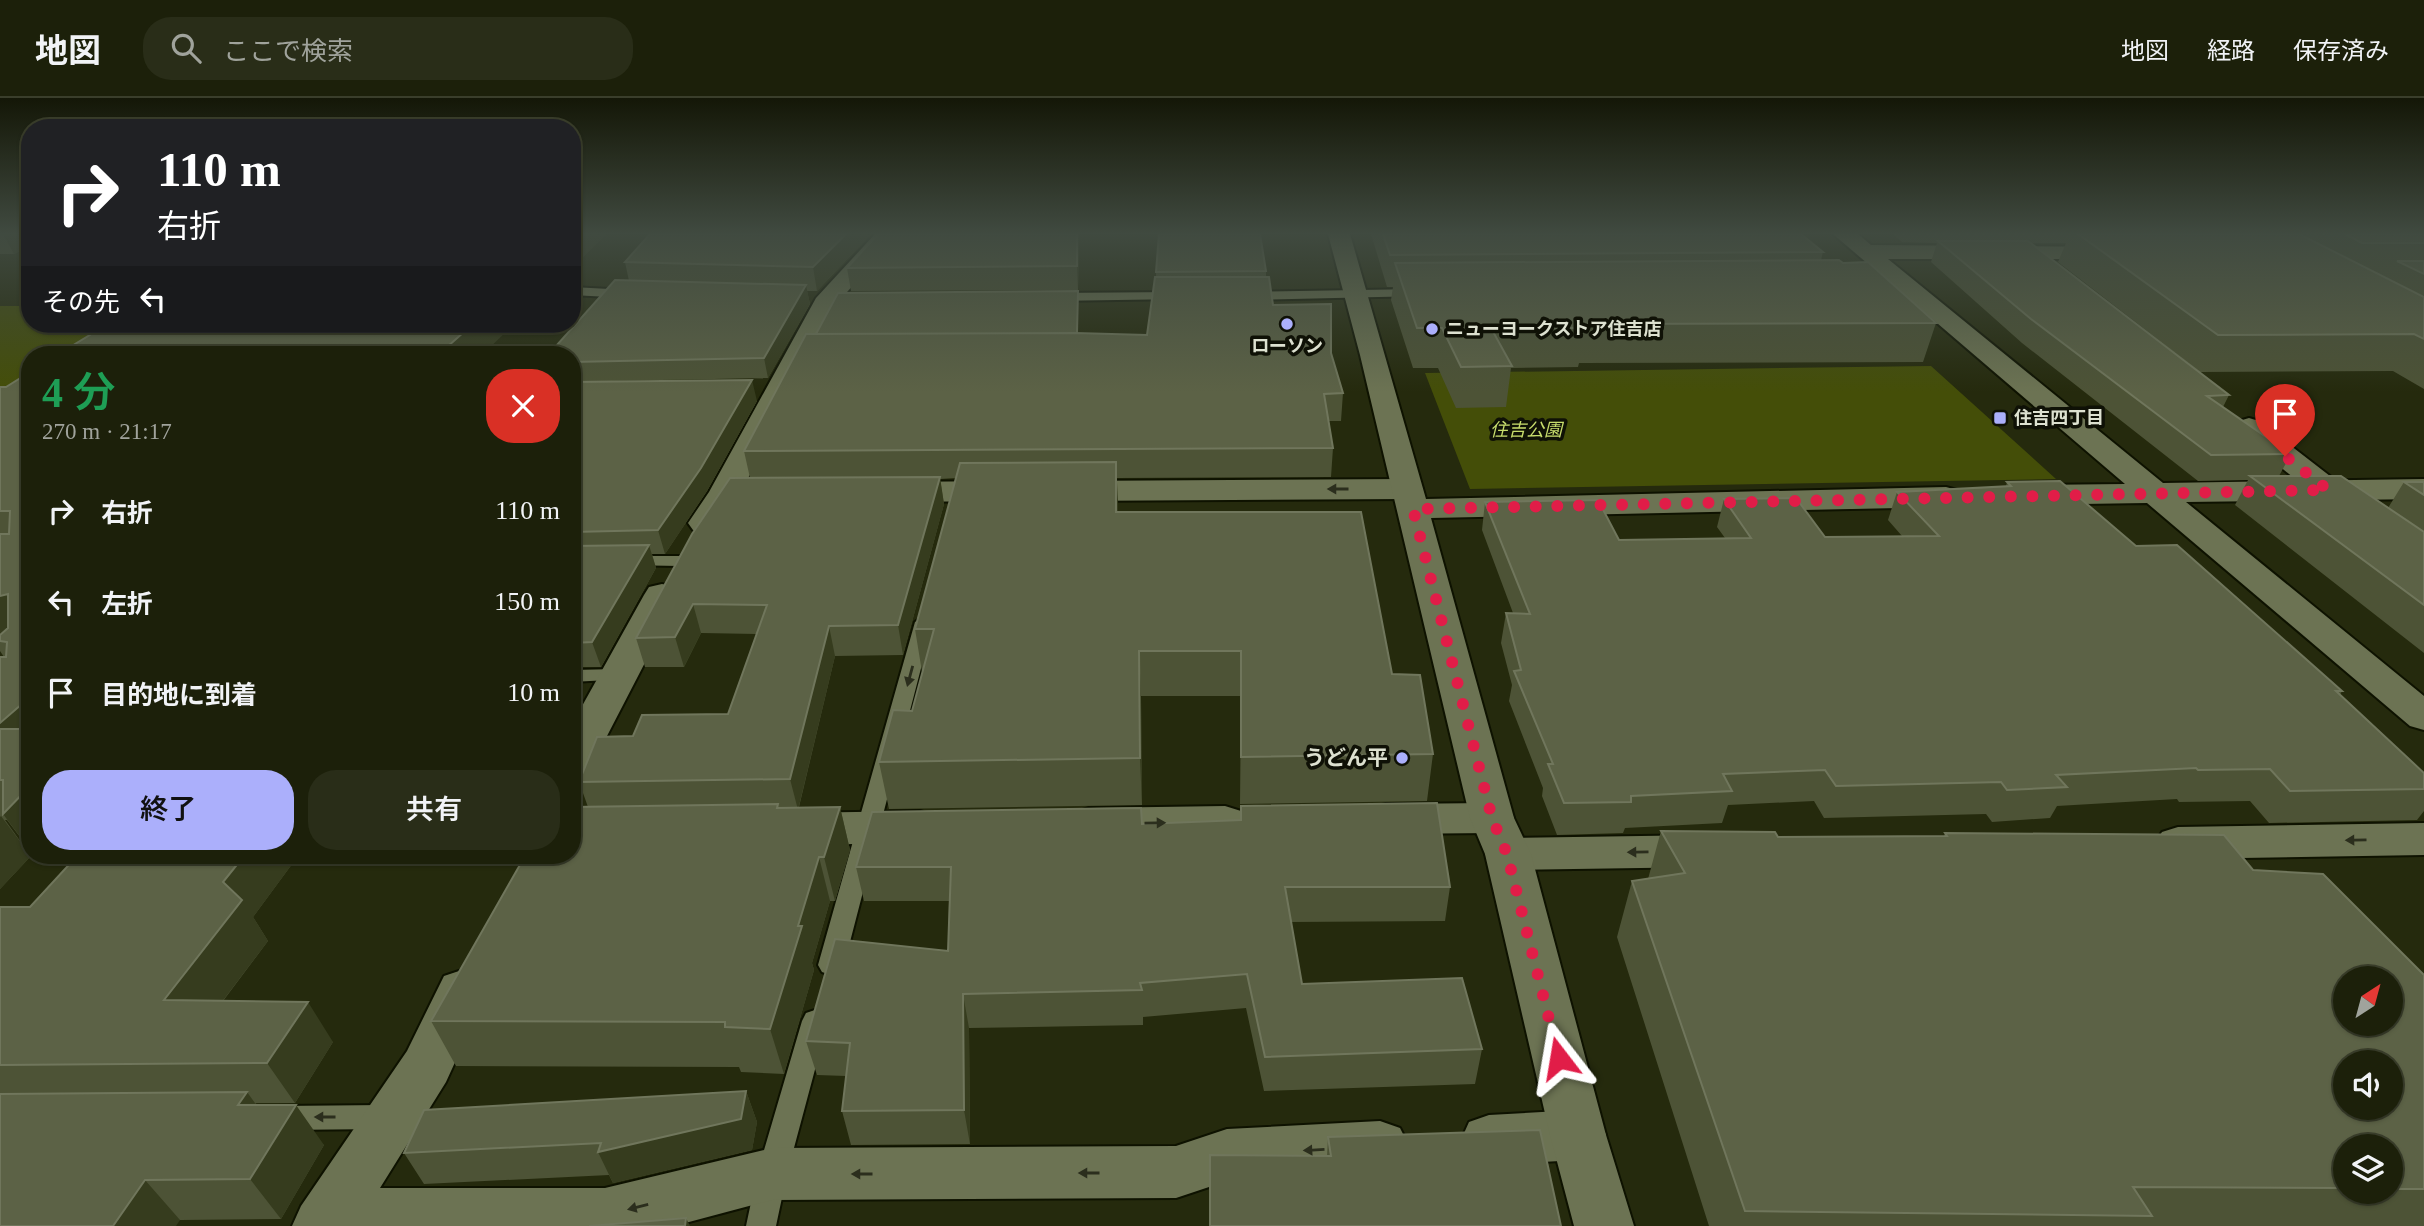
<!DOCTYPE html>
<html lang="ja">
<head>
<meta charset="utf-8">
<style>
	body { margin:0; font-family:"Times New Roman","Noto Sans JP",serif; background:#292d18; color:#f1f3f6; height:100vh; display:flex; flex-direction:column; font-size:26px; white-space:nowrap }
	* { box-sizing:border-box; margin:0 }
	p { font-size:23px; color:#a0a39c }
	.icon { flex:none; width:38px; height:38px; fill:none; stroke:currentColor; stroke-width:2; stroke-linecap:round; stroke-linejoin:round }
	.map { position:relative; flex:1; overflow:hidden }
	.drawer { position:absolute; left:21px; top:248px; width:560px; height:518px; display:flex; flex-direction:column; background:#1c200a; border-radius:28px; box-shadow:0 2px 5px #0004,0 0 0 2px #3a3e2b }
	.drawer>* { flex:none }
	.hud { position:absolute; left:21px; top:21px; width:560px; height:214px; border-radius:28px; box-shadow:0 2px 5px #0004,0 0 0 2px #3a3e2b; background:#202124; color:#fff; overflow:hidden }
	.needle { width:46px; rotate:36deg }
	.controls { position:absolute; left:2333px; top:868px; display:grid; gap:14px }
	.controls a { display:grid; place-items:center; width:70px; height:70px; border-radius:50%; background:#1c200a; box-shadow:0 2px 5px #0004,0 0 0 2px #3a3e2b; font-size:35px }
	.pin { position:absolute; display:grid; place-items:center; width:60px; height:60px; color:#fff; margin:-72px -30px; border-radius:50% 50% 50% 0; rotate:-45deg; box-shadow:0 0 7px #0007 }
	.pin .icon { rotate:45deg }
	.me { position:absolute; width:77px; margin:-38px; rotate:346deg; stroke-linejoin:round; filter:drop-shadow(0 0 5px #0008) }
	.turn { display:flex; align-items:center; gap:24px; height:147px; padding:0 21px; font-size:32px }
	.turn .icon { width:91px; height:91px; stroke-width:2.5 }
	.turn b { display:block; font-size:49px; line-height:60px }
	.then { display:flex; align-items:center; height:66px; padding:0 21px; background:#0003; gap:14px; font-size:26px }
	.round { display:grid; place-items:center; flex:none; width:74px; height:74px; border-radius:28px; background:#292d18 }
	.headline { display:flex; align-items:center; justify-content:space-between; height:119px; padding:0 21px }
	h1 { font-size:42px; font-weight:600; line-height:52px; color:#1e9e55 }
	.cta { display:flex; gap:14px; margin-top:auto; padding:14px 21px }
	.cta a { flex:1; height:80px; border-radius:28px; background:#abaffb; color:#111; font-size:28px; font-weight:600; line-height:80px; text-align:center }
	.cta a+a { background:#292d18; color:#f1f3f6 }
	ul { padding:0; list-style:none }
	li { display:flex; align-items:center; gap:21px; height:91px; padding:0 21px }
	li div { flex:1 }
	li b { display:block; font-size:26px }
	li em { font-style:normal }
	header { display:flex; align-items:center; gap:42px; box-sizing:border-box; height:98px; padding:0 35px; background:#1c200a; border-bottom:2px solid #3a3e2b }
	header strong { font-size:33px }
	nav { display:flex; gap:38px; margin-inline-start:auto; font-size:24px }
	.search { width:490px; height:63px; background:#292d18; display:flex; align-items:center; gap:18px; box-sizing:border-box; padding:0 24px; border-radius:28px; color:#a0a39c; font-size:26px }
	.map>svg:first-child { display:block }
	.green { fill:#444e08 }
	.lines { fill:none; stroke-linecap:round; stroke-linejoin:round }
	.service-casing { stroke:#0e1200; stroke-width:4 }
	.minor-casing { stroke:#0e1200; stroke-width:4 }
	.tertiary-casing { stroke:#0e1200; stroke-width:4 }
	.service { fill:#6c7353; fill-rule:evenodd }
	.minor { fill:#6c7353; fill-rule:evenodd }
	.tertiary { fill:#6c7353; fill-rule:evenodd }
	.wall { fill:#4d5336; fill-rule:evenodd }
	.shaded-wall { fill:#363c1e }
	.building { fill:#5c6246; stroke:#70765c; stroke-width:2; fill-rule:evenodd }
	.oneway { fill:#2b2e1d }
	.route { stroke:#e11d48; stroke-width:12; stroke-dasharray:0 21.6 }
	.poi-dot { fill:#abaffb; stroke:#0f1106; stroke-width:2.5 }
	.labels { text-anchor:middle; dominant-baseline:central; stroke-width:7; stroke-linejoin:round; paint-order:stroke }
	.far-poi-label { font-size:18px; font-weight:bold; fill:#dde1d0; stroke:#0f1106; text-anchor:start }
	.far-park-label { font-size:18px; font-style:italic; fill:#c7dc6c; stroke:#0f1106 }
	.poi-label { font-size:21px; font-weight:bold; fill:#dde1d0; stroke:#0f1106; text-anchor:end }
</style>
</head>
<body>
<header>
<strong>地図</strong>
<div class="search"><svg class="icon" aria-label="search" viewBox="0 0 24 24"><circle cx="10" cy="10" r="6"/><path d="M15 15l6 6"/></svg>ここで検索</div>
<nav><a>地図</a><a>経路</a><a>保存済み</a></nav>
</header>
<div class="map">
<svg width="2424" height="1128" viewBox="0 0 2424 1128">
	<rect width="100%" height="100%" fill="#252a0d"/>
	<!-- green -->
	<path class="green" d="M0 208H30V226H98L105 235 69 257H30V282L0 301Z
		M1931 268 2056 381 1470 391 1425 275Z"/>
	<g class="lines">
		<!-- service casing -->
		<g class="service-casing">
			<path id="service" d="M572 189 628 192 634 196 628 200 572 197Z
				M1418 191 1424 195 1422 198 1246 202 1240 198 1246 194Z
				M1177 194 1181 195V201L1053 203 1047 199 1053 195Z
				M628 458H680L689 463 680 468 622 467 619 463 622 459Z
				M924 518 933 524 844 867 840 874 831 877 822 874 818 867 915 524Z
				M619 571 626 573 629 577 626 581 572 584V572Z
				M815 912 824 915 828 923 787 1076 776 1128H746L757 1076 802 923 806 915Z
				M385 1007 395 1010 399 1019 395 1028 385 1031 279 1032 269 1029 265 1020 269 1011 279 1008Z"/>
		</g>
		<!-- minor casing -->
		<g class="minor-casing">
			<path id="minor" d="M875 136H899L839 203 741 394 717 432 705 435 693 432 688 425 709 394 816 200Z
				M2249 320 2259 323 2339 385 2424 443V469L2412 466 2317 399 2239 335 2234 329 2239 323Z
				M1407 381 1418 384 1423 391 1418 398 1407 401 1066 403 1055 400 1050 393 1055 386 1066 383Z
				M1006 383 1017 386 1022 393 1017 400 1006 403 891 404 880 401 875 394 880 387 891 384Z
				M662 486 675 489 680 497 593 665 587 675 572 679V626L644 497 649 489Z
				M1492 705 1508 709 1514 720 1508 731 1492 735 1386 736 1370 732 1364 721 1370 710 1386 706Z
				M1225 708 1241 713 1247 724 1241 735 1225 740 1089 742 1073 737 1067 726 1073 715 1089 710Z
				M920 713 936 718 942 729 936 740 920 745 791 747 775 742 769 731 775 720 791 715Z
				M2424 725V757L2178 761 2162 756 2155 745 2162 734 2178 729Z
				M1708 737 1724 741 1731 753 1724 765 1708 769 1508 772 1492 768 1485 756 1492 744 1508 740Z
				M462 872 480 878 488 892 446 984 380 1090H605L772 1050 1176 1048 1227 1031 1380 1023 1400 1030 1409 1048 1400 1066 1380 1073 1227 1083 1176 1100 772 1102 674 1128H292L301 1108 407 953 444 878Z
				M1578 1012 1598 1019 1606 1037 1598 1055 1578 1062 1489 1067 1469 1060 1461 1042 1469 1024 1489 1017Z"/>
		</g>
		<!-- tertiary casing -->
		<g class="tertiary-casing">
			<path id="tertiary" d="M1328 136H1350L1426 401 1946 389 1957 392 1962 399 1957 406 1946 409 1431 420 1514 720 1531 756 1606 1037 1634 1128H1574L1550 1037 1485 756 1470 720 1360 257Z
				M1833 136H1858L1871 147 2123 149 2126 154 2123 159 2115 161H1888L2163 385 2424 381V401L2186 404 2424 598V632L2410 628 2147 405 2024 407 2013 404 2008 397 2013 390 2024 387 2125 386Z"/>
		</g>
		<!-- service -->
		<use href="#service" class="service"/>
		<!-- minor -->
		<use href="#minor" class="minor"/>
		<!-- tertiary -->
		<use href="#tertiary" class="tertiary"/>
	</g>
	<!-- wall -->
	<path class="wall" d="M0 136H30V148L14 156H0Z
		M871 136 817 193H807L810 206 768 280 612 283 757 303 707 393 665 456H652L656 470 601 569H572V257L629 183 625 164Z
		M878 136H1079L1078 192 851 193 847 170Z
		M1371 136H1801L1823 154 1821 162 1936 225 1923 264 1579 265 1578 269 1511 270 1506 309 1456 310 1438 270H1413L1391 202 1393 189H1387Z
		M1893 136H2424V291L2393 273 2200 274 2058 164 2066 145H2031L2229 297 2223 309 2291 356 2279 378 2388 410 2404 384H2424V555L2235 407 2248 382 2198 383 2022 245 1931 164 1937 145 1902 144Z
		M1266 173V179L1273 207 1331 255 1343 295 1341 323H1328L1333 350 1331 379 1116 380 1118 414 1392 576 1433 656 1427 703 1240 706 1241 598H1141L1142 707 889 711 879 664 912 613 922 574 915 531 956 380 940 381 944 406 903 557 835 558 799 709H840L850 752 835 803H830L812 865 814 872 784 976 741 974 739 969 456 968 431 923 588 709 579 684 633 638 728 616 757 536 701 535 684 569H645L636 540 750 380 744 353 816 236 1078 193V235L1147 237 1156 179V174Z
		M30 274V752L7 722H5L31 758 0 791V559H4L0 553V289H6Z
		M2007 384 2136 448 2342 593 2340 597 2424 675V713L2417 722 2269 725 2250 703 2179 704 2177 701 2057 708 2050 720 1992 724 1986 716 1824 720 1814 703 1728 707 1722 725 1625 730 1623 735 1557 737 1542 698 1543 690 1509 603 1512 587 1501 545 1506 515H1513L1482 432 1485 404 1619 442 1725 440 1717 429 1724 401 1825 439 1902 438 1888 422 1897 394 2006 388Z
		M1142 726 1450 789 1445 823 1291 824 1302 886 1482 951 1475 986 1264 993 1246 910 1143 919V927L969 930 970 1046 851 1047 842 1013 846 978 817 977 806 943 948 853 949 803H864L856 769Z
		M1661 733 1778 739 1944 738 1945 735 2253 772 2424 877V1128H1709L1617 839 1632 783 1648 781ZM2345 1048H2390V1094H2345Z
		M77 758H298L253 819 268 843 223 903 333 944 295 1005H255L324 1047 281 1121 180 1122 0 1128V809H30Z
		M746 993 757 1024 752 1052 613 1085 609 1077 424 1086 404 1055Z
		M1328 1039 1561 1128 1327 1058Z"/>
	<!-- shaded-wall -->
	<path class="shaded-wall" d="M3 136H30V148L14 156Z
		M572 136H607L572 170Z
		M846 136H871L817 193 813 169Z
		M1077 136H1079L1078 192 1077 168Z
		M806 187 810 206 768 280 764 260Z
		M328 226H372L340 255 327 229Z
		M473 226H514L482 257H438Z
		M752 282 757 303 707 393 665 456 658 432Z
		M1116 364 1118 405V456L1116 414Z
		M940 379 944 406 903 557 898 527Z
		M649 447 656 470 601 569 592 544Z
		M8 496 30 530 0 543V498Z
		M693 506 701 535 684 569 675 539Z
		M829 528 835 558 798 712 790 681Z
		M1139 553 1141 598 1142 707 1140 660Z
		M30 599V662L0 642V625Z
		M30 688V752L3 716Z
		M840 709 850 752 835 803 824 759Z
		M1 718 31 758 0 791V719Z
		M244 758H298L253 819 268 843 193 942 164 902 223 784Z
		M819 759 830 803 812 865 814 872 784 976 770 931 798 828Z
		M963 896 969 930 970 1046 964 1012Z
		M308 904 333 944 295 1005 267 965Z
		M746 993 757 1024 752 1052 613 1085 598 1054Z
		M247 994 276 1034 238 1007Z
		M296 1007 324 1047 281 1121 250 1081Z
		M145 1082 180 1122 176 1128H113Z
		M686 1120 690 1128H685Z"/>
	<!-- building -->
	<path class="building" d="M650 136H846L813 169 625 164Z
		M878 136H1077V168L847 170Z
		M1159 136H1260L1266 173 1156 174Z
		M1383 136H1801L1823 154 1390 157Z
		M2078 136H2299L2424 199V241L2414 236 2218 237Z
		M2345 136H2424V145H2362Z
		M1938 143H2028L2229 297 2207 298 2291 356 2211 357 2031 221Z
		M1839 162 1843 165 1868 164 1936 225 1583 226 1586 230H1491L1512 268 1461 269 1442 230H1417L1395 165Z
		M2397 163H2424V176Z
		M1155 179H1269L1273 207 1331 206V255L1343 295 1324 296 1333 350 744 353 806 236 1076 235 1147 237Z
		M615 182 806 187 764 260 572 264V257H548Z
		M1078 193 1077 235 816 236 838 195Z
		M108 226H328L327 229H361L364 226H473L438 257H57Z
		M30 274V599L0 625V559H6L7 544 0 543V537L8 530V496L0 498V436H9L10 413H0V289H6Z
		M752 282 701 370 658 432 572 434V284Z
		M1116 364V414H1361L1392 576 1420 577 1433 656 1241 659V553H1139L1140 660 879 664 893 612 912 613 934 531H915L960 365Z
		M2250 378H2341L2424 434V507Z
		M940 379 898 527 829 528 790 681 579 684 597 639 633 638 642 617 728 616 767 507 693 506 675 539 636 540 692 436 730 380Z
		M2060 383 2136 448 2177 447 2342 593H2336L2424 675V691L2290 693 2270 671 2198 672 2196 670 2056 677 2067 689 2007 692 2001 684 1836 688 1825 672 1723 676 1732 693 1631 698V704L1564 705 1548 666H1553L1514 573 1521 572 1506 515 1530 516 1485 404 1598 402 1619 442 1751 440 1724 401 1796 400 1825 439 1939 438 1897 394 2011 388 2007 384Z
		M2404 384H2424V397Z
		M649 447 592 544 572 545V448Z
		M0 631H30V688L3 716V682H0Z
		M1437 705 1450 789H1285L1302 886 1462 880 1482 951 1265 959 1247 876 1140 885 1142 892 963 896 964 1012 842 1013 850 945 806 943 835 841 948 853 951 769H856L872 714 1141 710 1142 726 1241 722V708Z
		M778 706 777 710 840 709 824 759H819L798 828H802L770 931 725 929V924L431 923 525 758H572V709Z
		M1661 733 1775 734 1778 739 1947 738 1945 735 2224 737 2253 772 2323 776 2424 877V1091H2390V1048H2345V1090L2133 1089 2152 1118 1745 1113 1632 783 1685 775ZM2345 880H2390V926H2345ZM2345 964H2390V1010H2345Z
		M77 758H244L223 784 242 802 164 902 308 904 267 965 0 967V809H30Z
		M746 993 741 1021 598 1054 601 1045 404 1055 424 1012Z
		M247 994 238 1007H296L250 1081 145 1082 113 1128H0V996Z
		M1540 1032 1561 1128H1210V1057L1331 1058 1328 1039Z
		M686 1120 685 1128H589Z"/>
	<!-- one-way arrows -->
	<defs><path id="oneway-solid" d="M-6-.8H1V-3.2L6.5 0L1 3.2V.8H-6Z" transform="scale(1.75)"/></defs>
	<g class="oneway">
		<use href="#oneway-solid" transform="translate(1338 391) rotate(180)"/>
		<use href="#oneway-solid" transform="translate(910 578) rotate(105)"/>
		<use href="#oneway-solid" transform="translate(1155 725) rotate(-1)"/>
		<use href="#oneway-solid" transform="translate(2356 742) rotate(179)"/>
		<use href="#oneway-solid" transform="translate(1638 754) rotate(179)"/>
		<use href="#oneway-solid" transform="translate(325 1019) rotate(180)"/>
		<use href="#oneway-solid" transform="translate(1314 1052) rotate(177)"/>
		<use href="#oneway-solid" transform="translate(1089 1075) rotate(180)"/>
		<use href="#oneway-solid" transform="translate(862 1076) rotate(180)"/>
		<use href="#oneway-solid" transform="translate(638 1109) rotate(166)"/>
	</g>
	<!-- sky -->
	<linearGradient id="sky" x2="0" y2="1"><stop stop-color="#141707"/><stop offset="0.46" stop-color="#404a40"/><stop offset="1" stop-color="#404a40" stop-opacity="0"/></linearGradient>
	<rect width="2424" height="294" fill="url(#sky)"/>
	<g class="lines">
		<!-- route -->
		<path class="route" d="M1559 960 1507 756 1492 720 1413 411 2328 392 2285 358"/>
	</g>
	<!-- markers -->
	<g class="poi-dot">
		<circle cx="1287" cy="226" r="7"/>
		<circle cx="1432" cy="231" r="7"/>
		<rect x="1993" y="313" width="14" height="14" rx="3.5"/>
		<circle cx="1402" cy="660" r="7"/>
	</g>
	<g class="labels">
		<!-- far-poi labels -->
		<g class="far-poi-label">
			<text x="1446" y="231">ニューヨークストア住吉店</text>
			<text x="1287" y="248" text-anchor="middle">ローソン</text>
			<text x="2014" y="320">住吉四丁目</text>
		</g>
		<!-- far-park labels -->
		<g class="far-park-label">
			<text x="1526" y="332">住吉公園</text>
		</g>
		<!-- poi labels -->
		<g class="poi-label">
			<text x="1388" y="660">うどん平</text>
		</g>
	</g>
</svg>
<div class="controls">
<a><svg class="needle" viewBox="-14 -14 28 28"><path d="M0-13l5 13h-10z" fill="#e53935"/><path d="M0 13l5-13h-10z" fill="#a0a39c"/></svg></a>
<a><svg class="icon" aria-label="sound" viewBox="0 0 24 24"><path d="M4 9h4l5-4v14l-5-4H4zM17 9q2 3 0 6"/></svg></a>
<a><svg class="icon" aria-label="layers" viewBox="0 0 24 24"><path d="M12 4l9 5-9 5-9-5zM3 14l9 5 9-5"/></svg></a>
</div>
<div class="pin" style="left:2285px;top:358px;background:#d93025"><svg class="icon" aria-label="arrive" viewBox="0 0 24 24"><path d="M6 21V4h12l-3 4 3 4H6"/></svg></div>
<svg class="me" style="left:1559px;top:960px" viewBox="-20 -20 40 40"><path d="M0-17L14 15 0 8-14 15z" fill="#e11d48" stroke="#fff" stroke-width="4"/></svg>
<div class="hud">
<div class="turn"><svg class="icon" aria-label="right" viewBox="0 0 24 24"><path d="M7 20v-9h11M14 6l5 5-5 5"/></svg><div><b>110 m</b>右折</div></div>
<div class="then">その先<svg class="icon" aria-label="left" viewBox="0 0 24 24"><path d="M17 20v-9H6M10 6l-5 5 5 5"/></svg></div>
</div>
<section class="drawer">
<div class="headline"><div><h1>4 分</h1><p>270 m · 21:17</p></div><a class="round" style="background:#d93025;color:#fff"><svg class="icon" aria-label="close" viewBox="0 0 24 24"><path d="M6 6l12 12M18 6L6 18"/></svg></a></div>
<ul>
<li><svg class="icon" aria-label="right" viewBox="0 0 24 24"><path d="M7 20v-9h11M14 6l5 5-5 5"/></svg><div><b>右折</b></div><em>110 m</em></li>
<li><svg class="icon" aria-label="left" viewBox="0 0 24 24"><path d="M17 20v-9H6M10 6l-5 5 5 5"/></svg><div><b>左折</b></div><em>150 m</em></li>
<li><svg class="icon" aria-label="arrive" viewBox="0 0 24 24"><path d="M6 21V4h12l-3 4 3 4H6"/></svg><div><b>目的地に到着</b></div><em>10 m</em></li>
</ul>
<div class="cta"><a>終了</a><a>共有</a></div>
</section>
</div>
</body>
</html>
